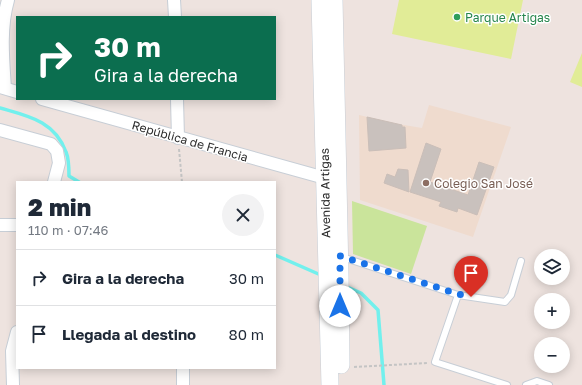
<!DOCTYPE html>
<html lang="es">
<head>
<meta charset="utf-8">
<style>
	body { margin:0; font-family:"Golos Text",sans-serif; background:#f2f2f3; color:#1f2937; height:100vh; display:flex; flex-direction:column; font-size:15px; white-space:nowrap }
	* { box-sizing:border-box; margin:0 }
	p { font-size:13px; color:#747a83 }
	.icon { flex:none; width:22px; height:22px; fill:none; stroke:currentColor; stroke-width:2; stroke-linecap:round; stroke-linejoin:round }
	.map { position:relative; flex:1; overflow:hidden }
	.details { position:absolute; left:16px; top:181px; width:260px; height:188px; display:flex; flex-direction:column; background:#fff; border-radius:0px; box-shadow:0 2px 10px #0003 }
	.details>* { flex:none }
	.guide { position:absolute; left:16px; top:16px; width:260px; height:84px; border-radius:0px; box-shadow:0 2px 10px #0003; background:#0b6e4f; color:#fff; overflow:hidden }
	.buttons { position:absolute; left:534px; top:249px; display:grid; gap:8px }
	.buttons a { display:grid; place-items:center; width:36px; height:36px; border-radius:50%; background:#fff; box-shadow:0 2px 10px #0003; font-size:20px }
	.pin { position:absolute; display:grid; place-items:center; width:34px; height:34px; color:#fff; margin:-41px -17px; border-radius:50% 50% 50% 0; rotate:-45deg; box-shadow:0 0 4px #0007 }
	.pin .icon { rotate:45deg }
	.me { position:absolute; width:44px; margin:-22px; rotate:0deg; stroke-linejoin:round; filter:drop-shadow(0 0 3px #0008) }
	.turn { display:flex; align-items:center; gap:14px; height:84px; padding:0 12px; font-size:18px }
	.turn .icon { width:52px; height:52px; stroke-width:2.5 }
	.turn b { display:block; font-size:28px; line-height:34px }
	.round { display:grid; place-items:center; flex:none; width:42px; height:42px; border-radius:21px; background:#f2f2f3 }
	.summary { display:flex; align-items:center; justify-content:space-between; height:68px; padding:0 12px }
	h1 { font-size:24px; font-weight:800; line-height:30px }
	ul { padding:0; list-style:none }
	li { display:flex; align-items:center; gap:12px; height:56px; padding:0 12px; border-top:1px solid #e0e1e3 }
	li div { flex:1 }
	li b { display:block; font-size:15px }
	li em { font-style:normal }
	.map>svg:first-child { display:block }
	.education { fill:#efdbce }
	.green { fill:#cae49b }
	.pitch { fill:#e1ec97 }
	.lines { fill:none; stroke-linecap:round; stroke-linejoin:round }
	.stream { stroke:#72f0ed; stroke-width:3.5 }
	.building { fill:#c9c1bd; stroke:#cabeb8 }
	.lane-casing { stroke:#c7ced6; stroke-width:8 }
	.street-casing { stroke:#c7ced6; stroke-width:14 }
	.secondary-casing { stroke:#c7ced6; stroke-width:18 }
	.path { stroke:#c4c4c4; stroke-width:2; stroke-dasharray:3 2; stroke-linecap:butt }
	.lane { stroke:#fff; stroke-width:6 }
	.street { stroke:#fff; stroke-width:12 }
	.secondary { stroke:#fff; stroke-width:17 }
	.route { stroke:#1a73e8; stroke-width:7; stroke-dasharray:0 12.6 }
	.leisure-dot { fill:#2e9e5b; stroke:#fff; stroke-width:1.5 }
	.education-dot { fill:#8d6e63; stroke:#fff; stroke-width:1.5 }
	.labels { text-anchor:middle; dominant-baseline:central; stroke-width:3; stroke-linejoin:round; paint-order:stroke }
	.leisure-label { font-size:12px; fill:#27864d; stroke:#fff; text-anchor:start }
	.street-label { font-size:12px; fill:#2c2c2c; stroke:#fff }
	.education-label { font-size:12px; fill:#785e54; stroke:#fff; text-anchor:start }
</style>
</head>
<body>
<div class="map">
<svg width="582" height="385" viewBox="0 0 582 385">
	<rect width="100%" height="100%" fill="#eee3df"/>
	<!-- education -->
	<path class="education" d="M429 105 511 127 473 237 360 200 359 115 398 124 422 128Z"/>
	<!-- green -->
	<path class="green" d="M352 201 427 226 411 274 353 254Z"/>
	<!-- pitch -->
	<path class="pitch" d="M399 0H523L511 59 392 34Z
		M582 53V87L570 82Z"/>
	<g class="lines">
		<!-- stream -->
		<path class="stream" d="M0 108C28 116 55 121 66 152 69 159 69 169 69 176L79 182
			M275 255 323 276
			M345 286 361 293 378 310 384 385"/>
	</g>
	<!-- building -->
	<path class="building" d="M367 117 402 125V127H405L406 148 369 151Z
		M426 143 441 149 430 182 468 195 479 162 494 167 477 215 458 208 457 212 439 206 441 202 410 192Z
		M398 169 408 170 409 192 384 183 387 174 395 177Z"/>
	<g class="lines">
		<!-- lane casing -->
		<g class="lane-casing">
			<path id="lane" d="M342 257 458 295 505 302 511 295 521 261
				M458 295 435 362 507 385
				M526 385 537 381 549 385"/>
		</g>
		<!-- street casing -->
		<g class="street-casing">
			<path id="street" d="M174 0 175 17
				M0 87 17 92
				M5 88C3 59 0 28 8 0
				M42 99 325 178H332
				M177 99 178 138
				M0 130 51 144 57 151 59 163 54 182
				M0 225H17
				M183 368V385
				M13 385 12 351 17 332"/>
		</g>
		<!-- secondary casing -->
		<g class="secondary-casing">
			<path id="secondary" d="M320 0 330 385
				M334 0 340 276 341 365"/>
		</g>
		<!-- path -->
		<path class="path" d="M179 149 182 182
			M354 367 428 363"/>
		<!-- lane -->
		<use href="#lane" class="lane"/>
		<!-- street -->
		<use href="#street" class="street"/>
		<!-- secondary -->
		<use href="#secondary" class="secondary"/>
	</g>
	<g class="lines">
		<!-- route -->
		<path class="route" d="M340 306V256L458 294 471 297"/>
	</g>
	<!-- markers -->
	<circle class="leisure-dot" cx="457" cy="17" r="4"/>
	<circle class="education-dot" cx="426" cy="183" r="4"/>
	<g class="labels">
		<!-- leisure labels -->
		<g class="leisure-label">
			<text x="465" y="17">Parque Artigas</text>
		</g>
		<!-- street labels -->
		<g class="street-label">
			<text transform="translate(190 141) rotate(16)">República de Francia</text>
			<text transform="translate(325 193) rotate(-91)">Avenida Artigas</text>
		</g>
		<!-- education labels -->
		<g class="education-label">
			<text x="434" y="183">Colegio San José</text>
		</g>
	</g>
</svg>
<div class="buttons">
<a><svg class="icon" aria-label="layers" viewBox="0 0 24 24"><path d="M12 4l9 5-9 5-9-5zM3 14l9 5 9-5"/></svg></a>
<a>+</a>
<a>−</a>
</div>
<div class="pin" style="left:471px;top:297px;background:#d93025"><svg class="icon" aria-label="arrive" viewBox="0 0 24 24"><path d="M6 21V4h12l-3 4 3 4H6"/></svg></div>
<svg class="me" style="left:340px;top:306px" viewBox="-20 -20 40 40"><circle r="19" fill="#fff"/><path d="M0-13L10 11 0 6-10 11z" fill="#1a73e8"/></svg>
<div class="guide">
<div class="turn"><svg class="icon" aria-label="right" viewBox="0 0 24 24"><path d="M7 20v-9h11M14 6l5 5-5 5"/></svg><div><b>30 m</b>Gira a la derecha</div></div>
</div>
<section class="details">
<div class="summary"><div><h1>2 min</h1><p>110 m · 07:46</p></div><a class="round"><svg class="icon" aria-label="close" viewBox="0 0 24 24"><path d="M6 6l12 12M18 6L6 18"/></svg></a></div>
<ul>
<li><svg class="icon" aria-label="right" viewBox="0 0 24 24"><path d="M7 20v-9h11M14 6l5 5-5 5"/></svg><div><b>Gira a la derecha</b></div><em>30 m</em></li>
<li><svg class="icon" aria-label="arrive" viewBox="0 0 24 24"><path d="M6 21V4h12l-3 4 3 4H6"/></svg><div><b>Llegada al destino</b></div><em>80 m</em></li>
</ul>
</section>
</div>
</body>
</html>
